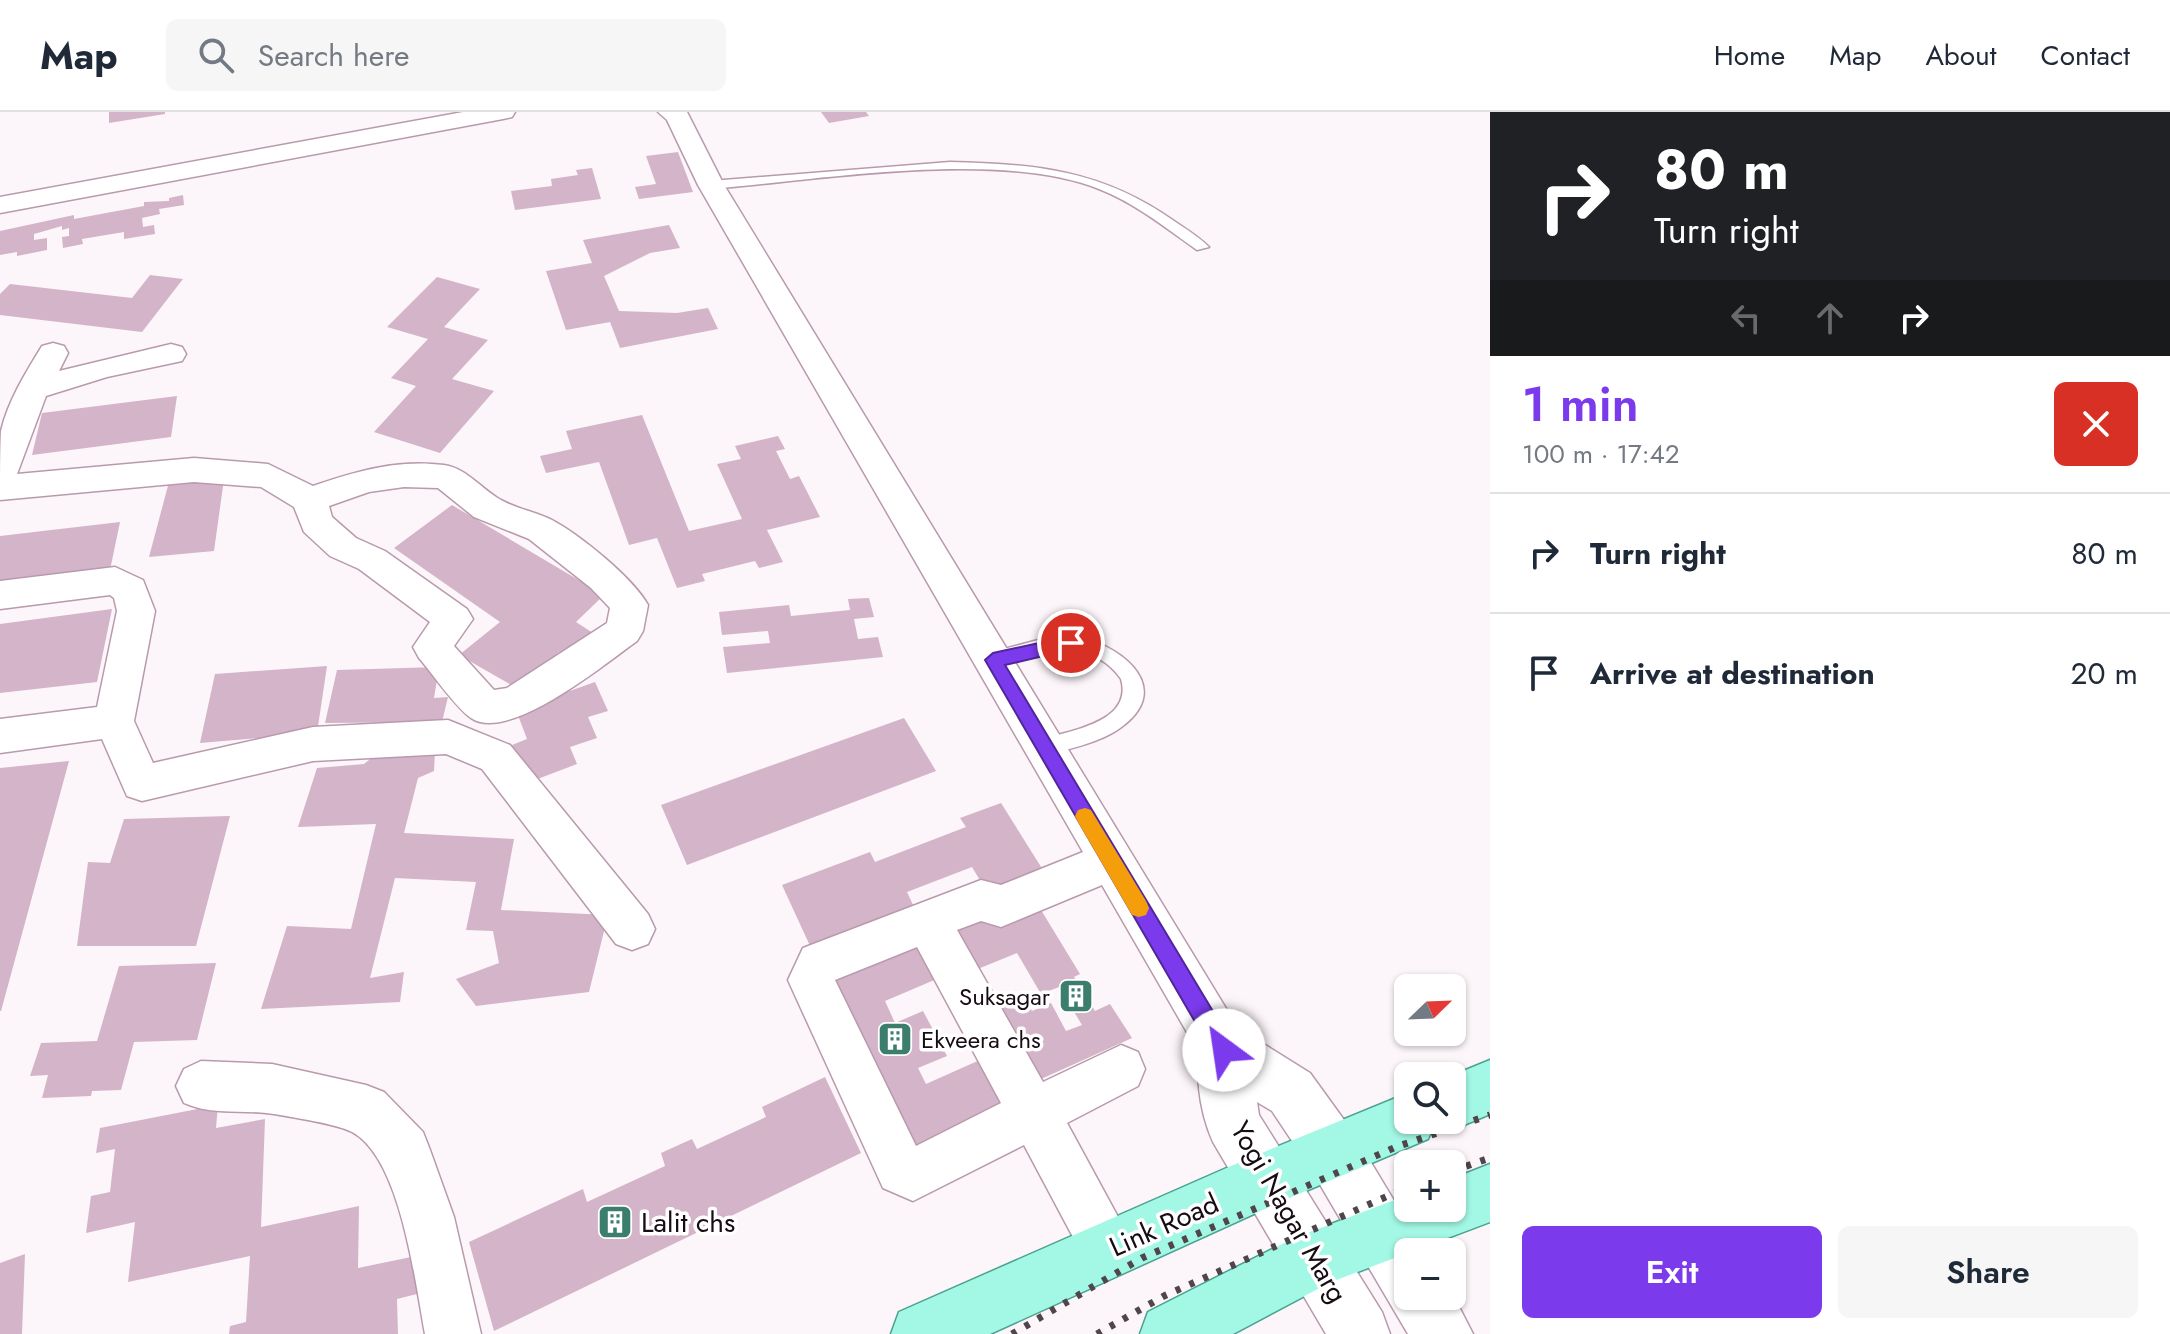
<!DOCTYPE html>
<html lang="en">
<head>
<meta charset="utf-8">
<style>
	body { margin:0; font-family:Jost,sans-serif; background:#f6f6f7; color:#1f2937; height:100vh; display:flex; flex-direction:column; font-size:30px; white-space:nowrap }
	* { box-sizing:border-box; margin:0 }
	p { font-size:26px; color:#747a83 }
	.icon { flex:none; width:44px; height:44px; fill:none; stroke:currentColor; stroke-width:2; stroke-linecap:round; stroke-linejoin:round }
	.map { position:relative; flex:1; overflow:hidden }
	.sheet { display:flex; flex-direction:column; background:#fff; width:680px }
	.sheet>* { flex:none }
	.hud { background:#202124; color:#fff; overflow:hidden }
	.needle { width:52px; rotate:67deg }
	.fabs { position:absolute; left:1394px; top:862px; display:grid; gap:16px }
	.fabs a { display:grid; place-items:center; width:72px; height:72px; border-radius:12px; background:#fff; box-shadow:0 2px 6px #0004; font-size:40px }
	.pin { position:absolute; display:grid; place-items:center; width:68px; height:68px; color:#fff; margin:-34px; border:4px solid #fff; border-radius:50%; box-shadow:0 2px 8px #0007 }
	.me { position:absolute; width:88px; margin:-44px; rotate:329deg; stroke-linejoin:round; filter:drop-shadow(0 0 6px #0008) }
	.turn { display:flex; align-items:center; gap:28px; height:168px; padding:0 32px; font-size:36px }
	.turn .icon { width:104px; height:104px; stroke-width:2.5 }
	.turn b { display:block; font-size:56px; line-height:68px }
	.lanes { display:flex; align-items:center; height:76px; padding:0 32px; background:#0003; justify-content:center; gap:40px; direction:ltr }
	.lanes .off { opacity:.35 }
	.round { display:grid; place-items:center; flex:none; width:84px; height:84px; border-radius:12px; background:#f6f6f7 }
	.summary { display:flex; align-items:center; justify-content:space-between; height:136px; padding:0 32px }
	h1 { font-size:48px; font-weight:600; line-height:60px; color:#7c3aed }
	.cta { display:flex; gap:16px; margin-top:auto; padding:16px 32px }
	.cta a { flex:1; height:92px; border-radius:12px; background:#7c3aed; color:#fff; font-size:32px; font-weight:600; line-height:92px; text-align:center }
	.cta a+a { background:#f6f6f7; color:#1f2937 }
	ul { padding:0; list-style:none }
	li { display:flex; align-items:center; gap:24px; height:120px; padding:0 32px; border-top:2px solid #e0e1e3 }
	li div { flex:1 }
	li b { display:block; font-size:30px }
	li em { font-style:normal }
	header { display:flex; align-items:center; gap:48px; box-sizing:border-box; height:112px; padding:0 40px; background:#fff; border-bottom:2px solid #e0e1e3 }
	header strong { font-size:38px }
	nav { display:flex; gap:44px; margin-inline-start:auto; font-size:28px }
	.search { width:560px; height:72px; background:#f6f6f7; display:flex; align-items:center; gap:20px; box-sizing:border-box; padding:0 28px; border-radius:12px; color:#747a83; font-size:30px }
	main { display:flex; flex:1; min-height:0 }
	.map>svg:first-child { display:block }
	.building { fill:#d4b4c8 }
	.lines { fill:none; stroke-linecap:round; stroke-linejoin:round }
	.lane-casing { stroke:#b99aad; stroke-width:3 }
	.street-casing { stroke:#b99aad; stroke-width:3 }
	.secondary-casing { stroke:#b99aad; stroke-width:3 }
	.primary-casing { stroke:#4aa290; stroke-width:3 }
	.lane { fill:#fff; fill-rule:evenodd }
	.street { fill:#fff; fill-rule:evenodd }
	.secondary { fill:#fff; fill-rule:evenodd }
	.primary { fill:#a3f8e5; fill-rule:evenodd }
	.rail { stroke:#4f454b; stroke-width:7; stroke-dasharray:5 10; stroke-linecap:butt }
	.route { fill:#7c3aed; stroke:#51269a; stroke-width:2 }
	.slow { fill:#f59e0b }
	.labels { text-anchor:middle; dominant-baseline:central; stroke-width:7; stroke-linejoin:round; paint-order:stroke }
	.poi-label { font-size:24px; fill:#170c13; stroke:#fff; text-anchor:end }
	.near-street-label { font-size:28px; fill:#170c13; stroke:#fff }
	.near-poi-label { font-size:28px; fill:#170c13; stroke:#fff; text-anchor:start }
</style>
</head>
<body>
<header>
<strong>Map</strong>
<div class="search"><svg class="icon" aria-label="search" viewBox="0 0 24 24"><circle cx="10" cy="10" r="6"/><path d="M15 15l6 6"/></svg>Search here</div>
<nav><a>Home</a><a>Map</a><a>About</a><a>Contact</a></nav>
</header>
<main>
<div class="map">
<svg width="1490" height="1222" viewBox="0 0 1490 1222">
	<rect width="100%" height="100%" fill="#fcf5f9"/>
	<!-- building -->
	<path class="building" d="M109 0H165V2L109 11Z
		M821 0H866L869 4 829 11Z
		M678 40 693 80 639 87 635 75 656 72 646 44Z
		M592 56 601 87 515 98 511 79 552 74 551 67 578 63 576 58Z
		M183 83 184 93 159 97 160 102 142 106 143 115 154 113 155 122 124 127V120L82 127 83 132 63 136 62 125 69 124V116L62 118V114L34 122V128L47 126V138L17 144V140L0 143V119L74 103V107L144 94V90L169 89V86Z
		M669 113 680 136 650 141 604 164 619 199 677 201 708 196 718 217 620 236 610 210 566 218 546 159 592 151 583 128Z
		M150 163 183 167 142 220 0 203V182L10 172 132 186Z
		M437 165 480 177 444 215 488 228 452 267 494 279 440 341 374 320 416 274 391 266 428 227 387 215Z
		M177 284 171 325 32 343 42 301Z
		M642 303 689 419 742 407 717 352 741 347 735 334 778 324 785 337 776 339 790 367 799 364 820 405 767 418 783 450 759 456 755 449 702 462 705 469 677 476 657 426 629 433 599 350 546 361 540 344 572 337 566 319Z
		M224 367 214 439 149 445 169 370Z
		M452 393 604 483 576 510 596 523 572 547 559 540 520 578 459 543 500 510 394 436Z
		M120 410 110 458 0 471V424Z
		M869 486 874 505 854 507 858 527 878 525 883 545 727 561 723 535 770 531 768 519 722 523 719 500 789 493 791 504 850 498 848 487Z
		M112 497 97 570 0 581V512Z
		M327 554 317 621 200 631 215 562Z
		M439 555 434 586 448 585 442 610 325 611 337 558Z
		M595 570 608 599 588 605 597 626 570 635 577 652 527 671 512 633 527 627 516 598Z
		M904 606 936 659 687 753 661 693Z
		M435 639 434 659 418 666 404 721 514 727 501 798 608 803 589 880 476 894 456 867 499 851 493 819 466 818 476 770 395 766 370 866 404 860 400 890 261 897 287 814 351 817 376 712 298 715 317 656 364 652 374 644Z
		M69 649 1 899H0V656Z
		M1001 691 1043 758 987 780 972 755 907 780 914 795 811 836 782 773 870 740 875 750 966 715 960 706Z
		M230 704 196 834H77L88 750 110 751 124 707Z
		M987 798 998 815 1041 798 1080 862 1074 865 1095 899 1110 892 1132 926 1030 972 991 901 1024 886 1032 899 1051 891 1066 919 1082 913 1059 875 1041 882 1017 841 968 861 943 815Z
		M917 826 939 866 885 889 895 911 923 899 947 944 918 956 926 972 982 947 1012 1003 909 1049 822 864Z
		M216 851 197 928 134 930 121 978 92 979 91 984 42 986 48 963 30 964 41 931 97 929 119 854Z
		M825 965 861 1041 494 1219 469 1130 583 1077 587 1090 665 1054 661 1041 692 1027 697 1037 766 1005 762 995Z
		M218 993 216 1016 265 1007 261 1115 359 1094 358 1156 416 1144 417 1182 397 1187 398 1222H229L230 1214 246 1210 250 1144 128 1170 135 1110 86 1121 91 1084 110 1080 115 1037 96 1041 100 1016Z
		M25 1142 22 1222H0V1151Z"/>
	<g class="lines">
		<!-- lane casing -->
		<g class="lane-casing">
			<path id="lane" d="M950 50C1036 52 1102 58 1174 109 1186 117 1199 125 1209 135L1197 138C1166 116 1135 91 1099 77 997 37 820 68 711 77L704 73 711 69Z
				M1072 524C1114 529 1176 572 1124 613 1102 631 1070 636 1043 644L1036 641 1033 635 1036 629C1065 619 1134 612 1121 567 1089 521 1036 544 993 556L986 553 983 548 986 543 993 540 1042 527Z"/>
		</g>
		<!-- street casing -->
		<g class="street-casing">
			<path id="street" d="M463 0H515L512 5 503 7 0 101V85Z
				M658 0H687L689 4 724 73 1241 921 1248 938 1241 955 1224 962 1207 955 1102 773 1001 815 981 809 957 818 1043 970 1121 933 1138 940 1145 957 1138 974 1067 1011 1136 1138 1128 1157 1109 1165 1090 1157 1024 1033 913 1089 883 1076 788 868 803 836 981 768 1001 773 1083 740 698 73 667 8ZM917 835 1001 991 916 1034 835 868Z
				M53 231 64 234 68 241 59 259 171 232 182 235 186 242 182 249 107 265 46 284 17 362 194 346 268 352 313 374C356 359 398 347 444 353 465 356 479 374 496 385 512 396 534 399 552 408 580 423 633 466 648 493L643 519 637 529C606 551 508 632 471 606 456 596 432 561 419 546L413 535 430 510 359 457 330 444 304 420 294 395 261 375 194 370 0 388C0 367 0 339 1 319 8 289 26 260 42 234ZM404 375 438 376 474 405 529 427 591 476 610 496 607 511 507 576 494 578 454 534 473 507 467 497 385 439 356 426 332 405 329 394 369 380Z
				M115 455 143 468 155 499 134 609 153 651 313 615 448 608 510 633 648 802 655 817 648 832 632 838 616 832 482 657 446 642 313 649 142 689 127 684 102 627 0 641V607L97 595 117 499 114 486 110 483 0 497V469Z
				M201 949 272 952 366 973 384 980 423 1020 430 1038 454 1105 481 1222H425C415 1170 401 1046 352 1020 338 1012 291 1005 274 1002 243 997 213 1004 184 991L176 974 184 957Z"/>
		</g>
		<!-- secondary casing -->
		<g class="secondary-casing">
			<path id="secondary" d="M1224 911 1243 919 1310 961 1352 1019 1425 1140H1408V1184H1452V1181L1473 1222H1408L1312 1059 1272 999 1257 990 1259 1003 1382 1200 1390 1222H1326L1213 1030C1199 999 1192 951 1205 919Z"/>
		</g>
		<!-- primary casing -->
		<g class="primary-casing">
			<path id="primary" d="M1490 948V1002L1452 1018 1435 1011 1428 1027 1287 1087 990 1222H891L899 1200 1247 1047 1408 981V1008H1452L1451 964Z
				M1490 1052V1110L1331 1170 1233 1222H1140L1148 1200 1294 1126 1408 1083V1096H1452V1067Z"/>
		</g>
		<!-- lane -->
		<use href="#lane" class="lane"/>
		<!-- street -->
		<use href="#street" class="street"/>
		<!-- secondary -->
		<use href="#secondary" class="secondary"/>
		<!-- primary -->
		<use href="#primary" class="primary"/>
		<!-- rail -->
		<path class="rail" d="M1452 1059 1490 1046
			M1012 1222 1142 1146 1396 1035 1490 1003
			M1097 1222 1164 1184 1408 1075"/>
	</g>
	<!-- route -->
	<path class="route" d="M1071 524 1077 526 1080 531 1077 536 1005 553 1232 931 1235 938 1232 946 1224 949 1216 946 985 548 993 541Z"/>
	<!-- slow -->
	<path class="slow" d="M1085 696 1091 698 1146 789 1149 796 1146 803 1139 805 1132 803 1078 710 1075 704 1078 698Z"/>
	<!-- icons -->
	<defs>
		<g id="building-square" transform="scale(1.8)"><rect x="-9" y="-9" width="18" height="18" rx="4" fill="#3c7e6e" stroke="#fff"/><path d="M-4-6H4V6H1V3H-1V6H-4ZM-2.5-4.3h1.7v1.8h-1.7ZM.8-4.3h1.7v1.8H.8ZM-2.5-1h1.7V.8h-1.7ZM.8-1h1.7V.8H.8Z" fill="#fff"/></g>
	</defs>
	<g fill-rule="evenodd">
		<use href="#building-square" x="1076" y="884"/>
		<use href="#building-square" x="895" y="927"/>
		<use href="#building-square" x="615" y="1110"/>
	</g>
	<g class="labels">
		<!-- poi labels -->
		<g class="poi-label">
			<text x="1050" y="884">Suksagar</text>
			<text x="921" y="927" text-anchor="start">Ekveera chs</text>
		</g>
		<!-- near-street labels -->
		<g class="near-street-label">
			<text transform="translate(1289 1100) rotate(60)">Yogi Nagar Marg</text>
			<text transform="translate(1164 1113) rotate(-24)">Link Road</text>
		</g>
		<!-- near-poi labels -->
		<g class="near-poi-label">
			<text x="641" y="1110">Lalit chs</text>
		</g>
	</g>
</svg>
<div class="fabs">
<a><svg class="needle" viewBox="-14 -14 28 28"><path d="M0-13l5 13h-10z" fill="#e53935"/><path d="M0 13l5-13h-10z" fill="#747a83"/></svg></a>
<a><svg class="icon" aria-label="search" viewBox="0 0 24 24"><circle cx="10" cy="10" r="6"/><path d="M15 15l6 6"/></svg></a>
<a>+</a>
<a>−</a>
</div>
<div class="pin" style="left:1071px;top:531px;background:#d93025"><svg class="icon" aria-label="arrive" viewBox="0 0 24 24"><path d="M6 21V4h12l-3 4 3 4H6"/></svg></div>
<svg class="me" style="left:1224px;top:938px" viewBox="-20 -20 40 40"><circle r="19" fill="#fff"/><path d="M0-13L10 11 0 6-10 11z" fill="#7c3aed"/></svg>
</div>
<section class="sheet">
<div class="hud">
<div class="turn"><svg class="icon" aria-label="right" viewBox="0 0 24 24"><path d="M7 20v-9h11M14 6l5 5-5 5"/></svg><div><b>80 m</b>Turn right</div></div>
<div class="lanes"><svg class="icon off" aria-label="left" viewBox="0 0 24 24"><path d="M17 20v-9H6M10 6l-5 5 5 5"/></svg><svg class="icon off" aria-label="ahead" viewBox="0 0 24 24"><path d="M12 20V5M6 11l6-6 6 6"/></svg><svg class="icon" aria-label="right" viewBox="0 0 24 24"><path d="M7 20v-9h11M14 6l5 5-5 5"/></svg></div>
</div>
<div class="summary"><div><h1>1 min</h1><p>100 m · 17:42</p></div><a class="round" style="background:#d93025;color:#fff"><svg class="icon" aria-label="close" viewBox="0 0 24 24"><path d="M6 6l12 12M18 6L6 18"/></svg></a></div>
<ul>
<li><svg class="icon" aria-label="right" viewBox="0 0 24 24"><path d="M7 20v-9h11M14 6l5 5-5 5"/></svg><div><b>Turn right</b></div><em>80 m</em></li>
<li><svg class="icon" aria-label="arrive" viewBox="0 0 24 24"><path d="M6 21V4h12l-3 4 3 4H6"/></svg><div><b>Arrive at destination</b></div><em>20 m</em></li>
</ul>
<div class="cta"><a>Exit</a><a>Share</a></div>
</section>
</main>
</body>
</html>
